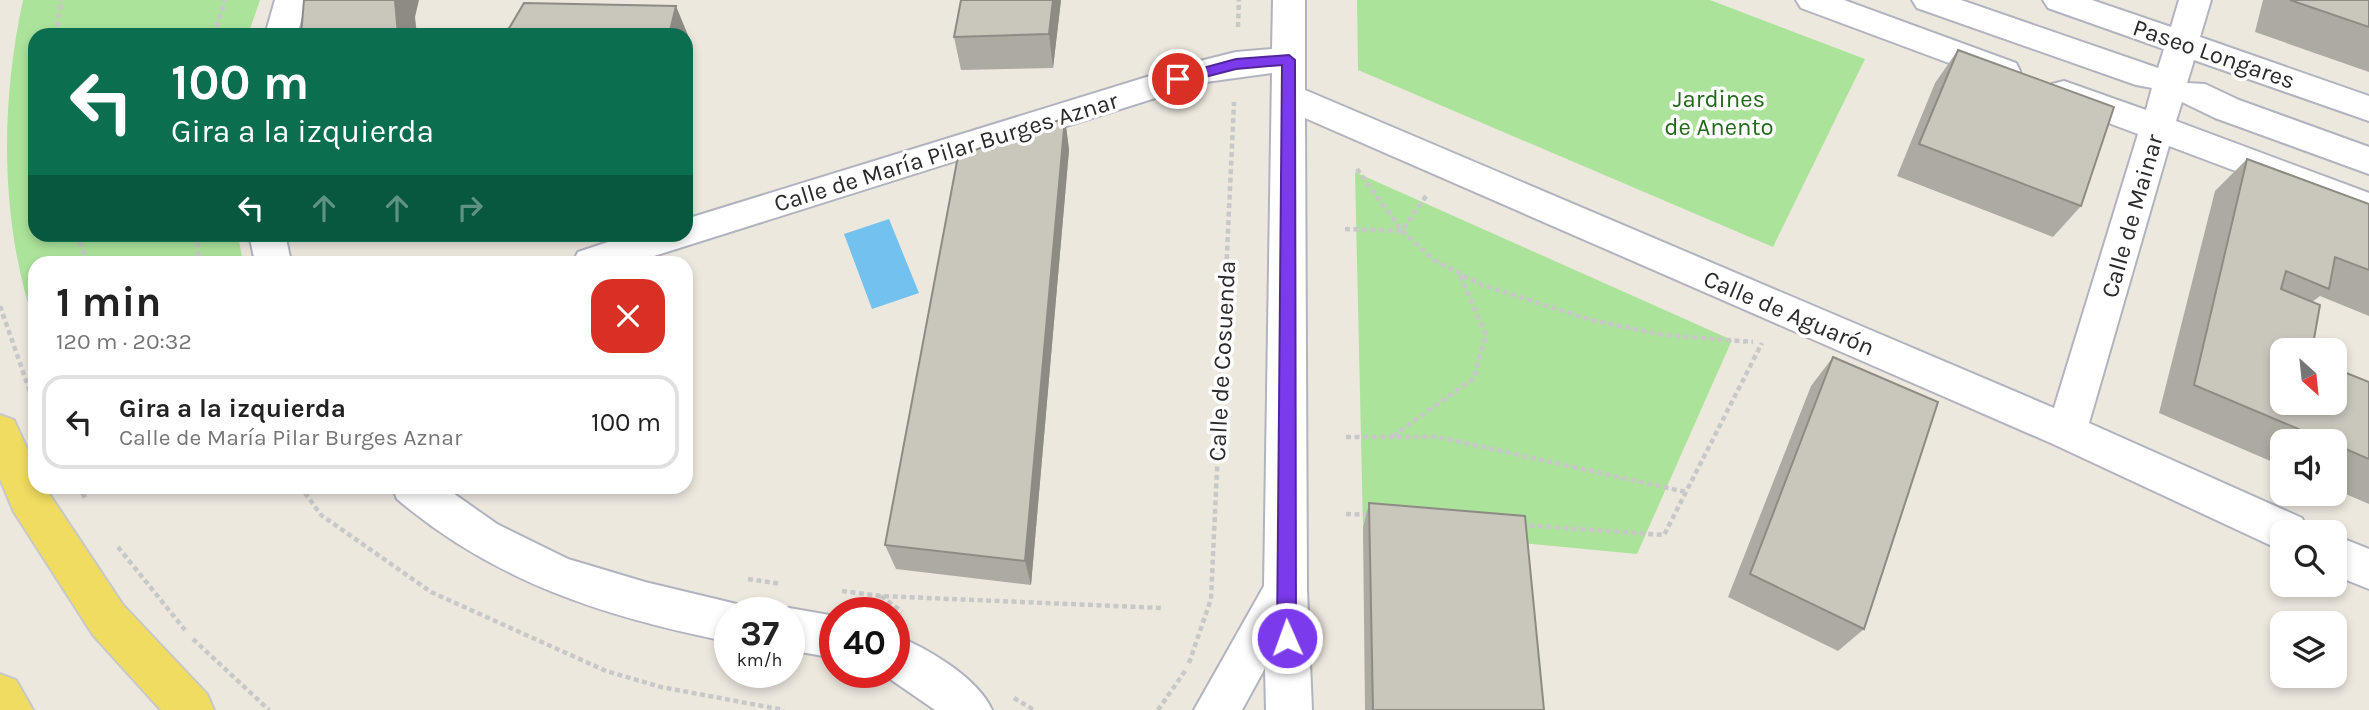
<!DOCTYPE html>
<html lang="es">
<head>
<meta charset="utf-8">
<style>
	body { margin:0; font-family:Karla,sans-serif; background:#f2f2f2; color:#222; height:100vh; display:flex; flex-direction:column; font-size:26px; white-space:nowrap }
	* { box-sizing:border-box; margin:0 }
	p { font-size:23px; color:#767676 }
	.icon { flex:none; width:38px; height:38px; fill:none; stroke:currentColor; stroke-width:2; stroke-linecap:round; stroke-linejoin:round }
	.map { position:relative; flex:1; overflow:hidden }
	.sheet { position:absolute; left:28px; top:256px; width:665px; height:238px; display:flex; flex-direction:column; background:#fff; border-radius:21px; box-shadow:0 4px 10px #0003 }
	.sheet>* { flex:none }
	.top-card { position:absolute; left:28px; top:28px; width:665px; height:214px; border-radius:21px; box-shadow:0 4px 10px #0003; background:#0b6e4f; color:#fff; overflow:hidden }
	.needle { width:46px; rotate:153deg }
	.tools { position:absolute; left:2270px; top:338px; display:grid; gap:14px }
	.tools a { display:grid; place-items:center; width:77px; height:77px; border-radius:14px; background:#fff; box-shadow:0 4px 10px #0003; font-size:35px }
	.speed { position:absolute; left:714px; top:597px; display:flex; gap:14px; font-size:35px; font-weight:700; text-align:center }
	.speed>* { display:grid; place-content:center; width:91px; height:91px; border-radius:50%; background:#fff; box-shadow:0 4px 10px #0003; line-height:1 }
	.speed small { font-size:18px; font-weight:400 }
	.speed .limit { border:10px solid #d22; background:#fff; color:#111 }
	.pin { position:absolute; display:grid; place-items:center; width:60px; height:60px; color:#fff; margin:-30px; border:4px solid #fff; border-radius:50%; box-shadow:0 2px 7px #0007 }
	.me { position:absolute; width:77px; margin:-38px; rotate:358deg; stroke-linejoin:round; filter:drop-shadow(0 0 5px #0008) }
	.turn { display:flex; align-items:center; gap:24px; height:147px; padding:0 28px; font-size:32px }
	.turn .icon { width:91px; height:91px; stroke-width:2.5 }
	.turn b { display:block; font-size:49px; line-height:60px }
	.lanes { display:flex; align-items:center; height:66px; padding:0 28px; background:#0003; justify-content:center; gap:35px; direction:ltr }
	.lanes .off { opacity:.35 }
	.round { display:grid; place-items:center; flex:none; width:74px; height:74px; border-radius:21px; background:#f2f2f2 }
	.headline { display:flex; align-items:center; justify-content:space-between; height:119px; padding:0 28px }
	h1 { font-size:42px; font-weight:700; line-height:52px }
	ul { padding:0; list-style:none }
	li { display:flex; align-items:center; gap:21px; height:94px; margin:0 14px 10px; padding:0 14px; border:4px solid #e0e0e0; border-radius:21px }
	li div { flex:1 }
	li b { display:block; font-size:26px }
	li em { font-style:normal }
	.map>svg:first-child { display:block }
	.green { fill:#ace39b }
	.water { fill:#72c1ee }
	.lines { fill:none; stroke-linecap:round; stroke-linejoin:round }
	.minor-casing { stroke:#b1b3bf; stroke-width:4 }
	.major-casing { stroke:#c8c8c8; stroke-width:4 }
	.path { stroke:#c8c8c8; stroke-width:4.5; stroke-dasharray:5 3.5; stroke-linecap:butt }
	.minor { fill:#fff; fill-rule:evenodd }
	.major { fill:#f0dc60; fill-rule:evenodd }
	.wall { fill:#adaaa2 }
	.shaded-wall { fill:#8d8b84 }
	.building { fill:#c9c6bc; stroke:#8d8b84; stroke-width:2 }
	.route { fill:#7c3aed; stroke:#51269a; stroke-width:2 }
	.labels { text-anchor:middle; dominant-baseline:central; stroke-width:7; stroke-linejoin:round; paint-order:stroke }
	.street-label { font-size:24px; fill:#2b2b2b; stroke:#fff }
	.park-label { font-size:24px; fill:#23691b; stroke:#fff }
</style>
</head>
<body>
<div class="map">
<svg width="2369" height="710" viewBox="0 0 2369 710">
	<rect width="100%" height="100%" fill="#ede8de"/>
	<!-- green -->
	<path class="green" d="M23 0H260L248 35H35V234L238 235 243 262H35V326C0 222 0 107 23 0Z
		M1357 0H1710L1865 59 1773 247 1358 70Z
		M1355 172 1732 340 1637 554 1363 528Z"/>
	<!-- water -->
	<path class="water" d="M889 219 919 293 872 309 844 234Z"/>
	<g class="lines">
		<!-- minor casing -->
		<g class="minor-casing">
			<path id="minor" d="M275 0H307L297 35H265Z
				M1273 0H1305V90L2054 408 2138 134 2052 102 2047 93 2052 84 2064 81 2146 110 2152 88 2136 85 1917 8 1912 0H1961L2158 68 2164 49 2048 8 2043 0H2092L2171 27 2179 0H2211L2200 37 2369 96V121L2194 60 2187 83 2205 84 2239 100 2369 147V174L2215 118 2182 102 2176 121 2369 193V221L2169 146 2089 423 2302 518 2308 532H2282V549L2272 546 2053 444 1305 118 1307 590 1312 710H1266L1265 668 1242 710H1194L1264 586 1272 73 1206 82 635 262H573L578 252 632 234H686V219L1192 63 1236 52 1272 49Z
				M1796 0H1844L2016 63 2020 71 2016 79 2004 83 1992 79 1801 8Z
				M249 234H285L291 262H255Z
				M392 486H443L497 524 568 559 645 582 745 606 748 612H730V642C605 617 495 582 397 499Z
				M2334 535 2369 549V589L2334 575Z
				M789 608 835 616V658L789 650V612H778Z
				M894 635C926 647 978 678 992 710H935L880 672H894Z"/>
		</g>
		<!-- major casing -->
		<g class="major-casing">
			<path id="major" d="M0 415 14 420 35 466V486H44L123 605 207 694 214 710H161L93 635 14 512 0 479Z
				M0 674 16 680 33 710H0Z"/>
		</g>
		<!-- path -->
		<path class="path" d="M1238 27 1239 0
			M56 35 61 0
			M214 35 225 0
			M1357 169 1402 231
			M1426 196 1402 231 1434 260 1482 285 1591 320 1664 335 1753 342
			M1345 229 1401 231
			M77 234 87 262
			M197 234 199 262
			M0 306 35 406
			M1393 436 1474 378 1486 335 1459 273
			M1346 437H1438L1686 492
			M78 486 86 499
			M300 486 321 515 431 592 606 671 661 687 784 710
			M1346 514 1369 515
			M1521 525 1664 535 1762 343
			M118 547 185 630
			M748 579 781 584
			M842 591 881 596 1162 608
			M881 596 902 612
			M193 639 269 710
			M1189 663 1211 599 1234 102
			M1014 698 1034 710
			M1158 710 1185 671"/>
		<!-- minor -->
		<use href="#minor" class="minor"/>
		<!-- major -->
		<use href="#major" class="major"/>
	</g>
	<!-- wall -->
	<path class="wall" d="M1061 0 1053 68 961 70 954 37Z
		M2263 0H2369V72L2255 32Z
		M1958 50 2081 206 2053 237 1897 176 1935 83Z
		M1065 118 1069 150 1031 585 896 569 885 545Z
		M2247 159 2369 204V316L2320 296 2312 302 2282 350 2369 382V504L2334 489V441H2282V466L2159 413 2215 191Z
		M1833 357 1864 629 1838 651 1728 597 1811 386Z
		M1369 503 1544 710H1365L1363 528Z"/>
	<!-- shaded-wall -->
	<path class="shaded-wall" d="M395 0H419L415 17 417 35H398Z
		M1053 0H1061L1053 68 1049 34Z
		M676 6 690 40 686 59V35H669Z
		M1065 118 1069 150 1031 585 1025 561Z"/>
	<!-- building -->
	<path class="building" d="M304 0H395L398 35H301Z
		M961 0H1053L1049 34 954 37Z
		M2290 0H2369V27Z
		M524 3 676 6 669 35H505Z
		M1958 50 2114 107 2081 206 1919 144Z
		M1065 118 1025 561 885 545 958 156Z
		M2247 159 2369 204V270L2335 257 2329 289 2286 271 2281 289 2320 305 2312 350H2282V402H2334V368L2369 382V459L2334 444V441H2327L2194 385Z
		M1833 357 1938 402 1864 629 1750 574Z
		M1369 503 1525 516 1544 710H1373Z"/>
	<!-- route -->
	<path class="route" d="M1289 55 1295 60 1296 638 1293 644 1287 647 1280 644 1277 638 1282 65 1236 69 1178 84 1171 79 1173 76 1236 59Z"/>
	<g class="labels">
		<!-- street labels -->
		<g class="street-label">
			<text transform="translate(2214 54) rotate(19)">Paseo Longares</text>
			<text transform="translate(946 152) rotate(-17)">Calle de María Pilar Burges Aznar</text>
			<text transform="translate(2132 216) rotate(-74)">Calle de Mainar</text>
			<text transform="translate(1789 313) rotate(23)">Calle de Aguarón</text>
			<text transform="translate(1222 361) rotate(-87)">Calle de Cosuenda</text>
		</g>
		<!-- park labels -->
		<g class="park-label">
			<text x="1719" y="99">Jardines<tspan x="1719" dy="28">de Anento</tspan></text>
		</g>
	</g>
</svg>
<div class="tools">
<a><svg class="needle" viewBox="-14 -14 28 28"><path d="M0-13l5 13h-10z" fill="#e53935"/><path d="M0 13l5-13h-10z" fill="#767676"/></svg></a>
<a><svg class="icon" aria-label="sound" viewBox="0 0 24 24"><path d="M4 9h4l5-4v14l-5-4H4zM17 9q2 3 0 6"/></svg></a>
<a><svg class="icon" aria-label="search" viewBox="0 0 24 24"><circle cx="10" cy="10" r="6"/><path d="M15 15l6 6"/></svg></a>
<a><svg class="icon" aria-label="layers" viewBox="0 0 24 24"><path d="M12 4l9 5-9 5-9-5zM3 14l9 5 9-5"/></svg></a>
</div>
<div class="speed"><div>37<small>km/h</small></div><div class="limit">40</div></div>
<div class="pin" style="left:1178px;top:79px;background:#d93025"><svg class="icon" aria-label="arrive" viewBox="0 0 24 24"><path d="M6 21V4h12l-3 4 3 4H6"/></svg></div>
<svg class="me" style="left:1287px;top:638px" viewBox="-20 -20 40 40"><circle r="17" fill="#7c3aed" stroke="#fff" stroke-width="3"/><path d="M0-11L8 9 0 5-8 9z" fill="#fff"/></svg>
<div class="top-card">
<div class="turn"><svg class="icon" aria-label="left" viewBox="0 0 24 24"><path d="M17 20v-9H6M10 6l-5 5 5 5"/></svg><div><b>100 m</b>Gira a la izquierda</div></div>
<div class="lanes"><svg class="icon" aria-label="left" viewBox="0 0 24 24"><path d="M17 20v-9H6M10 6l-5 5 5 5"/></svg><svg class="icon off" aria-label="ahead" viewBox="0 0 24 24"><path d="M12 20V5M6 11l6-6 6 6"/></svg><svg class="icon off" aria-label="ahead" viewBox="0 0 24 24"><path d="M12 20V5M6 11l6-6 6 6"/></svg><svg class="icon off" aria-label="right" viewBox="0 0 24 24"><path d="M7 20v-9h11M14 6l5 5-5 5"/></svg></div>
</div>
<section class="sheet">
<div class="headline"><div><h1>1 min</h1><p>120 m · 20:32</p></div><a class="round" style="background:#d93025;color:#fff"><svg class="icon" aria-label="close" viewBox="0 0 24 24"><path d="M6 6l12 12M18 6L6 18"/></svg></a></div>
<ul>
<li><svg class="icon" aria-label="left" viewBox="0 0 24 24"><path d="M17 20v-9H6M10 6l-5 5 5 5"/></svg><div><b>Gira a la izquierda</b><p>Calle de María Pilar Burges Aznar</p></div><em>100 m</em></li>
</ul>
</section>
</div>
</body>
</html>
